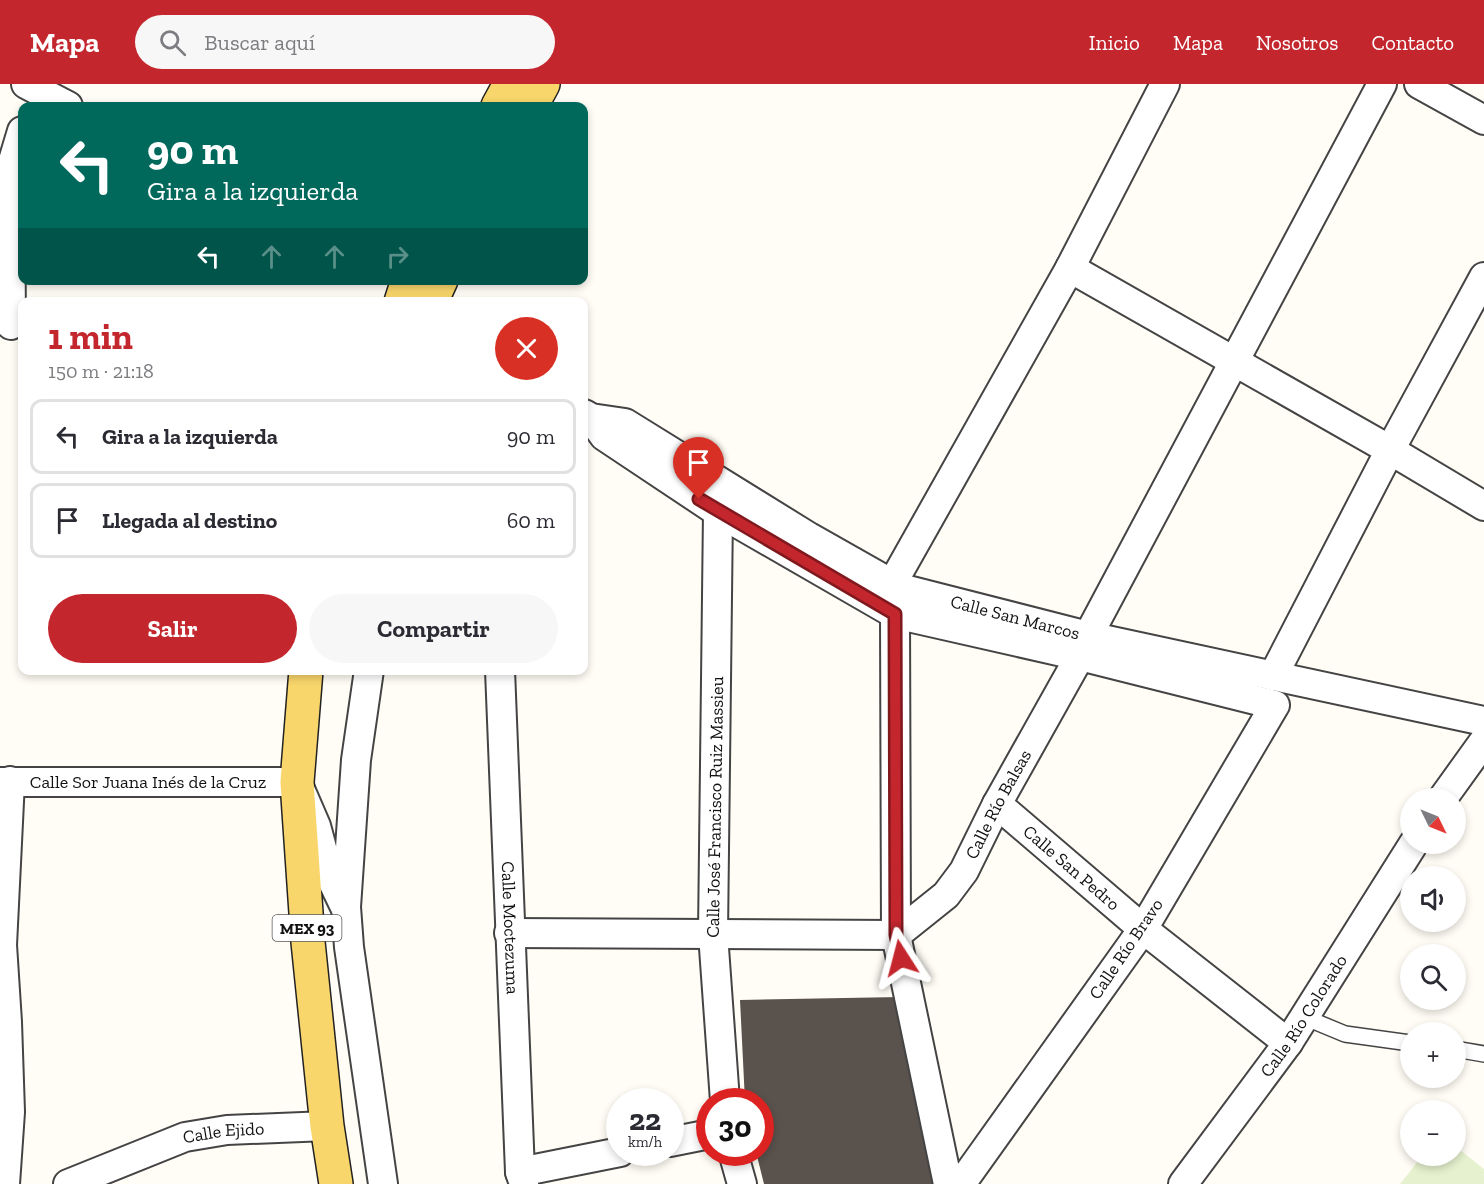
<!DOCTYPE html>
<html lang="es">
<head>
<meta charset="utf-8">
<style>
	body { margin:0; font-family:"Zilla Slab",serif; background:#f7f7f7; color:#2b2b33; height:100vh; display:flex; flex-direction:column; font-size:22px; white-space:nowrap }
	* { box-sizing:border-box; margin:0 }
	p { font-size:20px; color:#7c7c81 }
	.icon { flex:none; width:33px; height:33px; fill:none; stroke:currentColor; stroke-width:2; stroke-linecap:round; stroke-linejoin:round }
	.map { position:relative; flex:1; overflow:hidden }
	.details { position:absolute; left:18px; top:213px; width:570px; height:378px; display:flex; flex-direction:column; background:#fff; border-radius:12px; box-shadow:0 3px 9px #0003 }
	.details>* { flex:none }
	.hud { position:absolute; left:18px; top:18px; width:570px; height:183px; border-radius:12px; box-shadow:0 3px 9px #0003; background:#00695c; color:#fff; overflow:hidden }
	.needle { width:39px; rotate:133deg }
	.buttons { position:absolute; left:1400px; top:704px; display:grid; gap:12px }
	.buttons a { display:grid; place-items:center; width:66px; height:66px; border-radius:50%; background:#fff; box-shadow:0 3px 9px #0003; font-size:30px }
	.speed { position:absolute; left:606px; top:1004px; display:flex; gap:12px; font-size:30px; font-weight:700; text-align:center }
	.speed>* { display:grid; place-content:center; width:78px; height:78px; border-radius:50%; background:#fff; box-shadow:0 3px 9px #0003; line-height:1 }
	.speed small { font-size:15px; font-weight:400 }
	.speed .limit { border:9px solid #d22; background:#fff; color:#111 }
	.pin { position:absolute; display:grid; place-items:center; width:51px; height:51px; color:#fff; margin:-62px -26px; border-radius:50% 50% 50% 0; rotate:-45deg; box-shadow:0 0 6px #0007 }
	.pin .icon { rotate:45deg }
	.me { position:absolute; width:66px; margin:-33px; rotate:351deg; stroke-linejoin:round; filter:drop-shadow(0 0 4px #0008) }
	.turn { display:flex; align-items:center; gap:21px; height:126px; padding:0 30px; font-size:27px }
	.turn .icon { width:78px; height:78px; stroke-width:2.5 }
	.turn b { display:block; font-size:42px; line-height:51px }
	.lanes { display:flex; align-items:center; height:57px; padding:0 30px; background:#0003; justify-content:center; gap:30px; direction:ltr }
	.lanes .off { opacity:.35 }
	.round { display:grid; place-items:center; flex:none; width:63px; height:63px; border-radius:32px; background:#f7f7f7 }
	.headline { display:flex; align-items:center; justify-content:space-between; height:102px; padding:0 30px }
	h1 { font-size:36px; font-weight:700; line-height:45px; color:#c4262e }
	.action { display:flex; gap:12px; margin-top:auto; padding:12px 30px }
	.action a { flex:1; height:69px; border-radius:36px; background:#c4262e; color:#fff; font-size:24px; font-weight:700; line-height:69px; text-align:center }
	.action a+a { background:#f7f7f7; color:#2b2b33 }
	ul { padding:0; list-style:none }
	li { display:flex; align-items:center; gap:18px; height:75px; margin:0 12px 9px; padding:0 18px; border:3px solid #e1e1e2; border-radius:12px }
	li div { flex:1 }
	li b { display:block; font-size:22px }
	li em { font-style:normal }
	header { display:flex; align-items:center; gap:36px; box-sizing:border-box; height:84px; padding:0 30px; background:#c4262e; color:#fff }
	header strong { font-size:28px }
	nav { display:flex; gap:33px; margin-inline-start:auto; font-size:21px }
	.search { width:420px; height:54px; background:#f7f7f7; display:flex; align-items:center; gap:15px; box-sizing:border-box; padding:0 21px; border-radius:33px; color:#7c7c81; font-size:22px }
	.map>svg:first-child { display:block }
	.pitch { fill:#e6f2cf }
	.building { fill:#5a524d }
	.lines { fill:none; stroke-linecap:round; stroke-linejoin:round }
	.service-casing { stroke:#444; stroke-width:18 }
	.minor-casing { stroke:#444; stroke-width:32 }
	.primary-casing { stroke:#222; stroke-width:36 }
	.service { stroke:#fff; stroke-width:15 }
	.minor { stroke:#fff; stroke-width:28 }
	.primary { stroke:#f9d66b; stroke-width:33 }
	.route-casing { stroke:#7f191e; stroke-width:15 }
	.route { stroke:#c4262e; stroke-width:10 }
	.labels { text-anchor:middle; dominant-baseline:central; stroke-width:6; stroke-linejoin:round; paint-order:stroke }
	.shield { fill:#fff; stroke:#585858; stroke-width:1.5 }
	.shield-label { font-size:16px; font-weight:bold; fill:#111 }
	.street-label { font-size:18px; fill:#111; stroke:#fff }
</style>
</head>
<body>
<header>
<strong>Mapa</strong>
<div class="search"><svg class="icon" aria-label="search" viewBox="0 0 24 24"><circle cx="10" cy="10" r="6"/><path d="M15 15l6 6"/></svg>Buscar aquí</div>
<nav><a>Inicio</a><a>Mapa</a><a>Nosotros</a><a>Contacto</a></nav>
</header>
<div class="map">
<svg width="1484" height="1100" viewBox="0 0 1484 1100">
	<rect width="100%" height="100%" fill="#fffdf5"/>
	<!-- pitch -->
	<path class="pitch" d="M1455 1062 1484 1085V1100H1400L1423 1071H1455Z"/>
	<!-- building -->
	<path class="building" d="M900 913 933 1100H764L756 1068H760V1017H745L740 916Z"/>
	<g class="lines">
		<!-- service casing -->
		<g class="service-casing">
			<path id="service" d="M1304 933 1345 950 1410 959
				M1455 965 1484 970"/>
		</g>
		<!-- minor casing -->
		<g class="minor-casing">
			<g id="minor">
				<path d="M26 0 68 22"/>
				<path d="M1419 0 1484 36"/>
				<path d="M1070 184 1390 366 1484 422"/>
				<path d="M11 241 10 87 22 47"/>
				<path id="s1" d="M584 330 591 334 625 339 809 453 892 500 904 505 1088 552 1484 637"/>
				<path d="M591 334 604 352 718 428 895 530 1080 572 1275 621 1143 845 961 1100"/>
				<path d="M718 428 713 850 725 1017"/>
				<path d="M892 500 1070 184 1165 0"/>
				<path d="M895 530 896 851 948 1100"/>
				<path d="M1088 552 1382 0"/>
				<path d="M369 586 356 676 346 823 349 863 383 1100"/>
				<path id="s2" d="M500 586 520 1088 524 1100"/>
				<path d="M1273 592 1390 366 1484 193"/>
				<path id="s3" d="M0 698H297L316 742 329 790 344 821"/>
				<path d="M1443 714 1484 657"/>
				<path id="s4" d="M997 720 1143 845 1288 959"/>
				<path id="s5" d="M509 849 896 851 946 811 964 787 997 720 1080 572"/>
				<path d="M670 1058 710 1050"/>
				<path d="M733 1068 742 1100"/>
				<path d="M520 1088 620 1068"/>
				<path d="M5 1100 10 1028 7 938 2 861 10 697"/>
				<path id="s6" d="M68 1100 185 1053 227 1046 327 1042"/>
				<path id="s7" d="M1183 1100 1288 959 1414 759"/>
			</g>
		</g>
		<!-- primary casing -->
		<g class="primary-casing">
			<path id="primary" d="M498 22 510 0
				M531 22 543 0
				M401 218 408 196
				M431 218 441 196
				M306 586 297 698 308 858 327 1042 336 1100"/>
		</g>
		<!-- service -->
		<use href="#service" class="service"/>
		<!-- minor -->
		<use href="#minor" class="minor"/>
		<!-- primary -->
		<use href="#primary" class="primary"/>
	</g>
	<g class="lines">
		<!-- route casing -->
		<g class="route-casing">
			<path id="route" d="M699 415 895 530 896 851 901 874"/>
		</g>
		<!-- route -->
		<use href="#route" class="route"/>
	</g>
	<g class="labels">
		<!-- shield labels -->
		<rect class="shield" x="272.5" y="831" width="69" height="26" rx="4.5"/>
		<g class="shield-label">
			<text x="307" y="844">MEX 93</text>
		</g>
		<!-- street labels -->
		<g class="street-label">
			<text stroke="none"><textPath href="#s1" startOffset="482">Calle San Marcos</textPath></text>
			<text stroke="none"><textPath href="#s3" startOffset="148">Calle Sor Juana Inés de la Cruz</textPath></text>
			<text stroke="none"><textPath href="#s5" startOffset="556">Calle Río Balsas</textPath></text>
			<text transform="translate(715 723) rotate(-89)">Calle José Francisco Ruiz Massieu</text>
			<text stroke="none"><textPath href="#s4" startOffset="98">Calle San Pedro</textPath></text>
			<text stroke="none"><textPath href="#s2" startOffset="258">Calle Moctezuma</textPath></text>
			<text transform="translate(1126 865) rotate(-56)">Calle Río Bravo</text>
			<text stroke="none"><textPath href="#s7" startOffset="207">Calle Río Colorado</textPath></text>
			<text stroke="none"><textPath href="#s6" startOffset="165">Calle Ejido</textPath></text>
		</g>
	</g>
</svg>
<div class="buttons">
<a><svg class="needle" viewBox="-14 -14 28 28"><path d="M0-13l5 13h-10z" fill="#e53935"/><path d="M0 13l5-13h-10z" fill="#7c7c81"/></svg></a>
<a><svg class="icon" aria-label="sound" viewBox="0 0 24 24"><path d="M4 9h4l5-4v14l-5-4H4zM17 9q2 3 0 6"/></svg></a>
<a><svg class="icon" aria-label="search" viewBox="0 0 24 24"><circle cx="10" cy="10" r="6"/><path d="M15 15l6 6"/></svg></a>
<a>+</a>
<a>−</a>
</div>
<div class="speed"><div>22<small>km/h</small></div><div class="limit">30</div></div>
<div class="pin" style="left:699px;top:415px;background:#d93025"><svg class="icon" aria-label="arrive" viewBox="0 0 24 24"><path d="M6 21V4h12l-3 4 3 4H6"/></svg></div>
<svg class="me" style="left:901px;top:874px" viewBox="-20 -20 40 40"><path d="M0-17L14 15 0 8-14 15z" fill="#c4262e" stroke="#fff" stroke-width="4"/></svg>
<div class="hud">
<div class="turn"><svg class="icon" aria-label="left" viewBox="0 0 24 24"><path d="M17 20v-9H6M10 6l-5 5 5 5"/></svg><div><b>90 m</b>Gira a la izquierda</div></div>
<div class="lanes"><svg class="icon" aria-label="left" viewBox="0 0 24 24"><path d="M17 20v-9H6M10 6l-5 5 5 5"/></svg><svg class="icon off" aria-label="ahead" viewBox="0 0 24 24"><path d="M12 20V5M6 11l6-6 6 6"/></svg><svg class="icon off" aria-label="ahead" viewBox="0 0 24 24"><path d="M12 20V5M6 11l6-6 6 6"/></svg><svg class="icon off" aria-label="right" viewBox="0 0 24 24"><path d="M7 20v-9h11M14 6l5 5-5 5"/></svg></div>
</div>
<section class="details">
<div class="headline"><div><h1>1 min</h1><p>150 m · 21:18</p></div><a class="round" style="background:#d93025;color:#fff"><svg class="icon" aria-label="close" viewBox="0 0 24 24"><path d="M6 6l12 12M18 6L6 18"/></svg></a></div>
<ul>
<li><svg class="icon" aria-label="left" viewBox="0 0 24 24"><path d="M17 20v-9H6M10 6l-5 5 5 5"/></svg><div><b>Gira a la izquierda</b></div><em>90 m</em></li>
<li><svg class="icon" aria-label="arrive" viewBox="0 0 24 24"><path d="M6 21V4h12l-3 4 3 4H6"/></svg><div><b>Llegada al destino</b></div><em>60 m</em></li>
</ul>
<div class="action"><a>Salir</a><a>Compartir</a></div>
</section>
</div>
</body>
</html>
